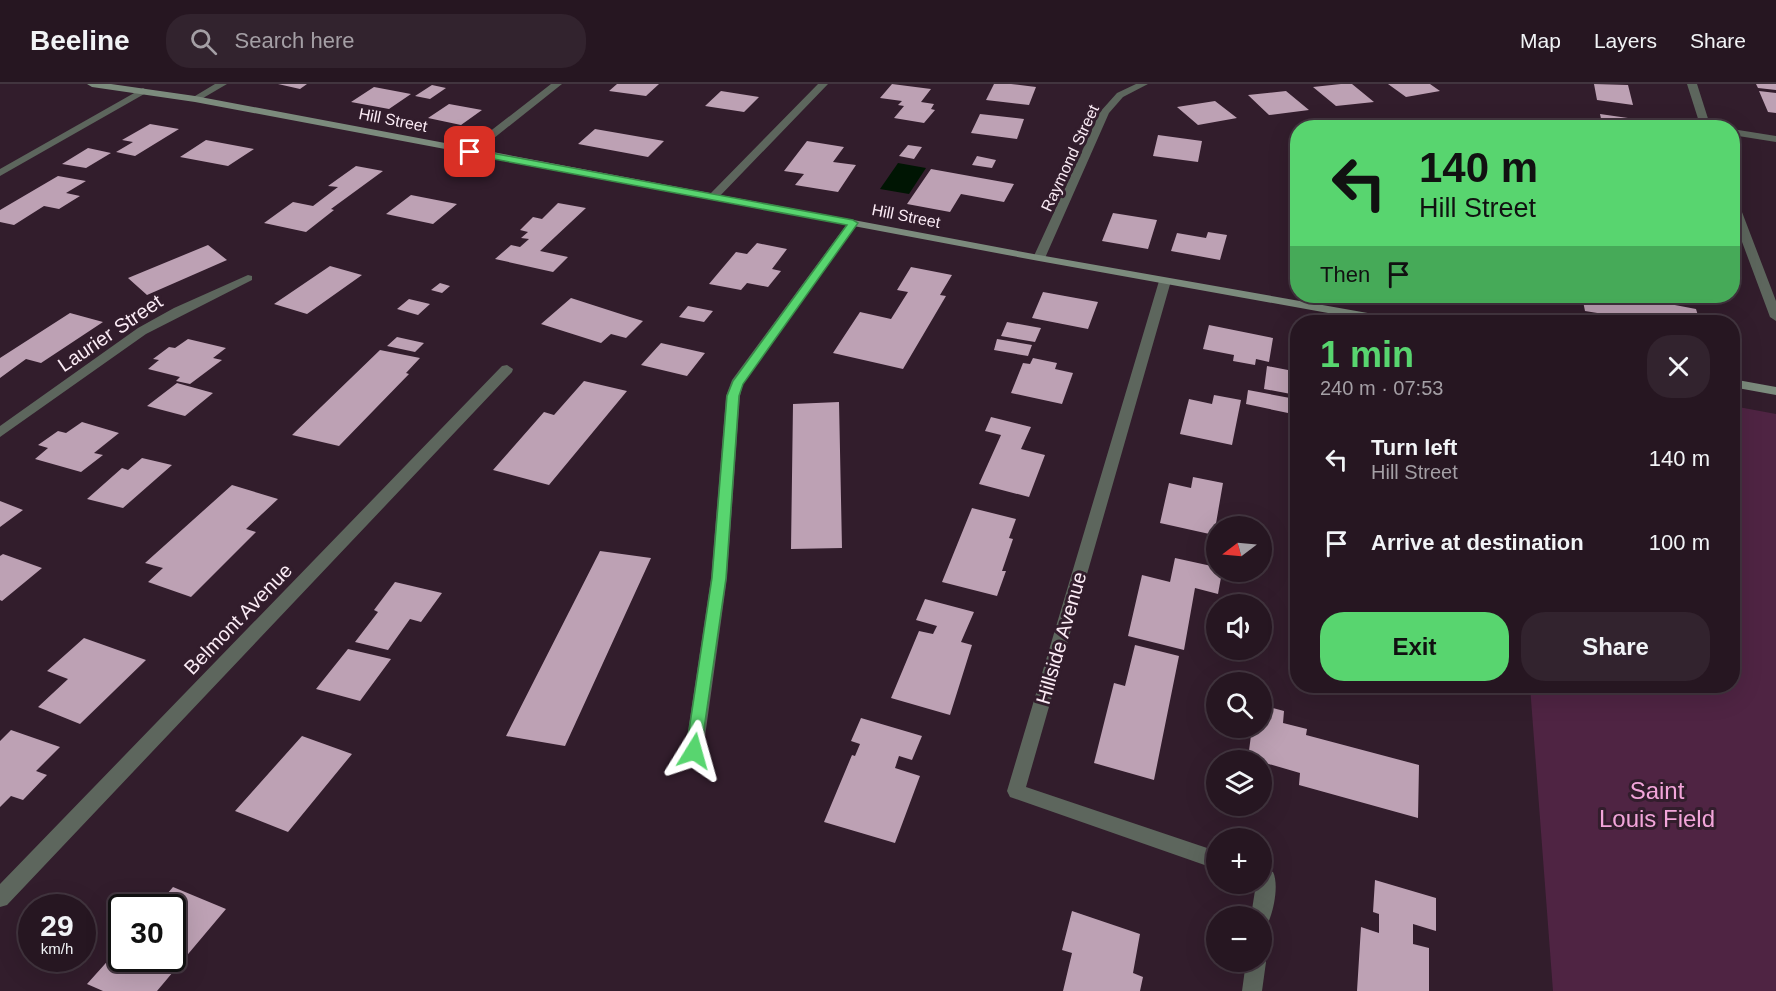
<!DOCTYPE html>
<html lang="en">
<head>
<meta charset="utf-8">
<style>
	body { margin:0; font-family:Helvetica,sans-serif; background:#32232e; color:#f1f3f6; height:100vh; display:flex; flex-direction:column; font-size:22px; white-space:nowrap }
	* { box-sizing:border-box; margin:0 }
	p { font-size:20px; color:#a49fa5 }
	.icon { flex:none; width:33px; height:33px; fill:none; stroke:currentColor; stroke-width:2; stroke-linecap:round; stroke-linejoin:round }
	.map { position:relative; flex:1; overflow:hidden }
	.drawer { position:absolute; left:1290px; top:231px; width:450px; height:378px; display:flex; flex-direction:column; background:#261621; border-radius:24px; box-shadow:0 6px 24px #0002,0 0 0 2px #42353f }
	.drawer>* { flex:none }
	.top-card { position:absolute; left:1290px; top:36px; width:450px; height:183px; border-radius:24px; box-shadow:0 6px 24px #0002,0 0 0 2px #42353f; background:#58d56f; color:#111; overflow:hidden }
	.needle { width:39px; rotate:254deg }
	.fabs { position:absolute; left:1206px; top:432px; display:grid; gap:12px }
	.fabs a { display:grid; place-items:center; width:66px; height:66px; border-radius:50%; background:#261621; box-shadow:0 6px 24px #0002,0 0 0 2px #42353f; font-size:30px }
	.speed { position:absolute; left:18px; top:810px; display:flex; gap:12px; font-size:30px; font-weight:700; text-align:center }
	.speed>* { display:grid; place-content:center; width:78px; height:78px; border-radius:50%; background:#261621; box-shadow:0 6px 24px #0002,0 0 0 2px #42353f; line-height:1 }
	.speed small { font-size:15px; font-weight:400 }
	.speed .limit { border:3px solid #111; border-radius:9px; background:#fff; color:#111 }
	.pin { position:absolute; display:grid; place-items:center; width:51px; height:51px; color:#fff; margin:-26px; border-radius:12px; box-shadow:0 3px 9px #0006 }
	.me { position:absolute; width:66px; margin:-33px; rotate:8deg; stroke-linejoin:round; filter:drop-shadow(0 0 4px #0008) }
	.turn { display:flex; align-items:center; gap:21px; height:126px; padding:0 30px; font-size:27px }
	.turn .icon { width:78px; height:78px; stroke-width:2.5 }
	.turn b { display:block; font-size:42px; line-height:51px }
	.then { display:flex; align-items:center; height:57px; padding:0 30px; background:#0003; gap:12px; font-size:22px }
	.round { display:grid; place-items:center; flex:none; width:63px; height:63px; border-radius:24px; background:#32232e }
	.head { display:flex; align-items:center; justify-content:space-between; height:102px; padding:0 30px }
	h1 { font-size:36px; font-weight:700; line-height:45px; color:#58d56f }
	.button { display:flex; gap:12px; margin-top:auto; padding:12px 30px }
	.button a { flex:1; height:69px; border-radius:24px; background:#58d56f; color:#111; font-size:24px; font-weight:700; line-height:69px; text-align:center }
	.button a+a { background:#32232e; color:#f1f3f6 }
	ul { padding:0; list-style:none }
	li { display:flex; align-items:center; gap:18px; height:84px; padding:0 30px }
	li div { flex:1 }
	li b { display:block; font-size:22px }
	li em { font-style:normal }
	header { display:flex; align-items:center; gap:36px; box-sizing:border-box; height:84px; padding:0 30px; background:#261621; border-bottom:2px solid #42353f }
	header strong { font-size:28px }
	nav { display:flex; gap:33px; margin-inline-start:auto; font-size:21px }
	.search { width:420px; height:54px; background:#32232e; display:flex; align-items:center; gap:15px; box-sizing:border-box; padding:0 21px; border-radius:24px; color:#a49fa5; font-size:22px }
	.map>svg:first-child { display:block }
	.green { fill:#4f2443 }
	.water { fill:#001503 }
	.building { fill:#bda1b4 }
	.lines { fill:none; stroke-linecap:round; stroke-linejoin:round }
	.street { fill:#5d665d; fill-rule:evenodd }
	.secondary { fill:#7c8b7d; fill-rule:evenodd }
	.route { fill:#58d56f; stroke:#398a48; stroke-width:1.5 }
	.labels { text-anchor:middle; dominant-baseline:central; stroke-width:6; stroke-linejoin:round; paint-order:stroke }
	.far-street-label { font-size:16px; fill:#fbebf5; stroke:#321d2c }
	.street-label { font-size:20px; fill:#fbebf5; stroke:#321d2c }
	.near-park-label { font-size:24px; fill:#f2a5da; stroke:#321d2c }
</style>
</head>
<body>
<header>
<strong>Beeline</strong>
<div class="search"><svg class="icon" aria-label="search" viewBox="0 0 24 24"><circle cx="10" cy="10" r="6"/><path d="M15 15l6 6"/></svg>Search here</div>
<nav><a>Map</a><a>Layers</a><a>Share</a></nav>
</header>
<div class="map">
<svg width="1776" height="907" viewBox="0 0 1776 907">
	<rect width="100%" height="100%" fill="#321d2c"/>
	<!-- green -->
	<path class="green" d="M1733 322 1776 330V907H1553L1530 602H1732Z"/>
	<!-- water -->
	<path class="water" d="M898 79 926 84 909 110 880 105Z"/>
	<!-- building -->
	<path class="building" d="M278 0H307L300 5Z
		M617 0H659L646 12 609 7Z
		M892 0 931 5 921 18 934 20 931 25 935 26 924 39 894 34 904 22 898 21 902 17 880 14Z
		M994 0H1011L1036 3 1029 21 986 16Z
		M1341 0H1352L1374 18 1336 22 1313 3Z
		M1388 0H1430L1440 7 1406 13Z
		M1594 0 1628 1 1633 21 1597 16Z
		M1756 0H1776V6L1758 4Z
		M432 1 446 4 430 15 415 12Z
		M374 3 411 10 389 25 351 18Z
		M721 7 759 13 744 28 705 22Z
		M1286 7 1309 26 1269 31 1248 11Z
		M1759 7 1776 9V29L1768 28Z
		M1215 17 1237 34 1198 41 1177 23Z
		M449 20 482 26 461 41 428 34Z
		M980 30 1024 35 1017 55 971 49Z
		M1600 30 1635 35 1638 44H1603Z
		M150 40 179 45 135 72 116 68 133 58 122 56Z
		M595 45 664 57 648 73 578 60Z
		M1158 51 1202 57 1198 78 1153 72Z
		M206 56 254 65 228 82 180 73Z
		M807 57 844 63 833 78 856 81 838 108 795 101 804 90 784 87Z
		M908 61 922 63 914 75 899 72Z
		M88 64 111 69 86 84 62 80Z
		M977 72 996 76 992 84 972 81Z
		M356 82 383 87 331 125 334 126 306 148 264 139 293 118 313 122 338 103 328 102Z
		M931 85 1014 100 1004 118 961 110 950 128 907 120Z
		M58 92 86 97 66 109 80 112 59 125 44 122 14 141 0 138V126Z
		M411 111 457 120 433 140 386 130Z
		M558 119 586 124 540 167 568 173 553 188 495 175 511 161 520 163 529 155 521 154 528 148 520 146 533 133 542 135Z
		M1113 129 1157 136 1148 165 1102 157Z
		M1208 148 1227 151 1220 176 1171 167 1177 149 1206 154Z
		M757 159 787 165 772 185 781 187 768 203 747 199 741 206 709 200 736 168 747 170Z
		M208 161 227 176 147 211 128 194Z
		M330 182 362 191 307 230 274 220Z
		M911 183 952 191 940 211 946 212 903 285 833 269 860 228 891 235 908 208 897 206Z
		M440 199 450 202 442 209 431 206Z
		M1043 208 1098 218 1088 245 1032 234Z
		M1582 212H1627L1696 225 1700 238H1653L1585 227Z
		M571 214 630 233 643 237 626 254 611 250 601 259 541 240Z
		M409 215 430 220 418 231 397 225Z
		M688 222 713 227 704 238 679 233Z
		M70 229 103 238 41 279 26 275 0 294V274Z
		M1007 238 1041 244 1035 258 1001 252Z
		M1209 241 1273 254 1269 278 1256 275 1255 281 1233 277 1234 271 1203 265Z
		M397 253 424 259 415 268 387 262Z
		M188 255 226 264 213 274 222 276 190 300 176 297 180 293 148 285 159 276 153 275 169 263 175 264Z
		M997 255 1032 261 1028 272 994 266Z
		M661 259 705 269 687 292 641 281Z
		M380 266 420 274 406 289 409 290 339 362 292 351Z
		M1033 274 1057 279 1055 285 1073 289 1062 320 1011 309 1023 279 1030 280Z
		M1267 282 1293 287 1291 310 1264 305Z
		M584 297 627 307 549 401 493 386 544 328 554 331Z
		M177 299 213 309 185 332 147 322Z
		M1248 306 1290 314 1288 329 1246 320Z
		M1214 311 1241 316 1232 361 1180 350 1189 315 1212 320Z
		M839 318 842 464 791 465 793 320Z
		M991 333 1031 343 1021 365 1045 371 1029 413 979 400 1001 351 985 347Z
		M82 338 119 349 94 369 103 371 81 388 35 375 48 364 38 361 58 347 66 349Z
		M142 374 172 381 123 424 87 415 122 384 128 386Z
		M1193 393 1223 399 1214 451 1160 439 1169 399 1191 404Z
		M232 401 278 415 246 445 256 448 191 513 148 498 163 484 145 479Z
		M0 417 23 426 0 443Z
		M972 424 1016 435 1009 454 1013 455 1002 487H1006L997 512 942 498Z
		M600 467 651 474 565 662 506 652Z
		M3 470 42 484 2 517 0 516V472Z
		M1175 474 1216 483V488H1222L1218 510 1195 504 1184 566 1128 552 1142 491 1170 498Z
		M395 498 442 509 421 538 410 535 388 566 355 558 378 528 374 526Z
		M925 515 974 528 961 558 972 561 950 631 891 614 919 547 933 550 937 542 916 536Z
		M84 554 146 576 80 640 38 623 68 595 47 587Z
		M1135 561 1179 572 1154 696 1094 679 1114 599 1125 602Z
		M348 565 391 575 360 617 316 605Z
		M1262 621 1284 627 1283 639 1307 645 1306 651 1419 681 1418 734 1299 701 1300 689 1248 674 1252 644H1262Z
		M861 634 922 652 912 676 899 672 895 684 920 692 895 759 824 738 852 671 855 672 860 660 851 657Z
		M11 646 60 663 36 687 47 691 23 716 11 712 0 723V657Z
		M302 652 352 670 288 748 235 727Z
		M1375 796 1436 814V847L1413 840V860L1429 864V907H1357L1361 843 1379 849V830L1373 828Z
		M173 803 226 825 157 907H103L87 900 122 861V874H172V824H155Z
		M1072 827 1140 850 1133 889 1143 893 1140 907H1063L1072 869 1062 866Z"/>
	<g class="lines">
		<!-- street -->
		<path class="street" d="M215 0H227L198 17 190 15Z
			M551 0H562L474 70H466V66Z
			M818 0H828L717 115H709V111Z
			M1136 0H1148L1123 13 1109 29 1045 174 1043 176H1035L1033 174 1100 28 1117 9Z
			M1687 0H1697L1711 44H1701Z
			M143 4 148 7 146 9 0 92V85Z
			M1732 45 1776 52V58L1732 51Z
			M1732 112 1737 115 1776 217V237L1770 233 1732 131Z
			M853 136 858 139 743 299 740 312 727 494 703 667 700 672 694 675 688 672 685 667 711 494 726 312 732 296 849 137Z
			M248 191 252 192V196L146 250 0 353V342L138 244 174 224Z
			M1165 194 1171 197 1026 703 1216 767V785L1010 713 1007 707 1159 197Z
			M507 281 513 285 512 288 7 821 0 823V800L502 282Z
			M1262 783 1273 788C1279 800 1274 826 1268 839L1262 841V832H1251L1256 800H1262Z
			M1262 870 1266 878 1262 907H1242L1246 878H1262Z"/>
		<!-- secondary -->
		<path class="secondary" d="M87 0H111L195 12 1039 171 1396 234 1402 238H1378L1039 177 195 18 92 3Z
			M1732 295 1776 303V311L1732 303Z"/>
	</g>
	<!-- route -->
	<path class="route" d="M470 65 853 136 858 139 743 300 739 312 726 494 700 672 694 674 688 672 686 667 712 494 727 312 733 297 847 141 467 70 466 68Z"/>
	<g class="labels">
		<!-- far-street labels -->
		<g class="far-street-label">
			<text transform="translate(393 36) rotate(11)">Hill Street</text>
			<text transform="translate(1070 74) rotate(-65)">Raymond Street</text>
			<text transform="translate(906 132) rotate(11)">Hill Street</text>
		</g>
		<!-- street labels -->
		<g class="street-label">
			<text transform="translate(110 249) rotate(-34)">Laurier Street</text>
			<text transform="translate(238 535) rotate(-46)">Belmont Avenue</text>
			<text transform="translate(1061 554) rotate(-74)">Hillside Avenue</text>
		</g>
		<!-- near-park labels -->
		<g class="near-park-label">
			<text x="1657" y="706">Saint<tspan x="1657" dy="28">Louis Field</tspan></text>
		</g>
	</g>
</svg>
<div class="fabs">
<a><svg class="needle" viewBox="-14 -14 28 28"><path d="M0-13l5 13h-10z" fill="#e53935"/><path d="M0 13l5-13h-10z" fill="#a49fa5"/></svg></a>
<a><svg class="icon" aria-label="sound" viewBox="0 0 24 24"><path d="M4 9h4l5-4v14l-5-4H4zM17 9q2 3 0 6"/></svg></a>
<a><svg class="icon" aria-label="search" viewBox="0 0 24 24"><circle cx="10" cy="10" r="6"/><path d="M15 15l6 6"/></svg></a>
<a><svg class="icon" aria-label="layers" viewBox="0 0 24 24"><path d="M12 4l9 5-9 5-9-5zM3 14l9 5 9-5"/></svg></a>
<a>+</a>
<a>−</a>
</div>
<div class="speed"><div>29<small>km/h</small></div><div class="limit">30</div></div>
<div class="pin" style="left:470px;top:68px;background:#d93025"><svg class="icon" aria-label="arrive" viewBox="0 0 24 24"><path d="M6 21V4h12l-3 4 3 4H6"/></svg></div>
<svg class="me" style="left:694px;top:667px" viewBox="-20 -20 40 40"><path d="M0-17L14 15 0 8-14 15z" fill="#58d56f" stroke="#fff" stroke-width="4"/></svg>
<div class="top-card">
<div class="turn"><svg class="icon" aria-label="left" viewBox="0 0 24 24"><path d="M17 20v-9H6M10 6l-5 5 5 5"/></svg><div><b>140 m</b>Hill Street</div></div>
<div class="then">Then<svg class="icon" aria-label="arrive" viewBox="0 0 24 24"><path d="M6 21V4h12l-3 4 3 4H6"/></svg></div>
</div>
<section class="drawer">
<div class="head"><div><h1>1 min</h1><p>240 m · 07:53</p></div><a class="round"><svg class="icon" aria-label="close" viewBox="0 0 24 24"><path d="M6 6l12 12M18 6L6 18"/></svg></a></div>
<ul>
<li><svg class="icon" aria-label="left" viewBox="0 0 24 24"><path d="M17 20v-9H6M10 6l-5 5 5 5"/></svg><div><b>Turn left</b><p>Hill Street</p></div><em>140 m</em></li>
<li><svg class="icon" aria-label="arrive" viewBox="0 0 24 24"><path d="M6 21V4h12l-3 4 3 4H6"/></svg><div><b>Arrive at destination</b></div><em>100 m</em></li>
</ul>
<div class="button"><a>Exit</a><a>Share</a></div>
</section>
</div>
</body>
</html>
